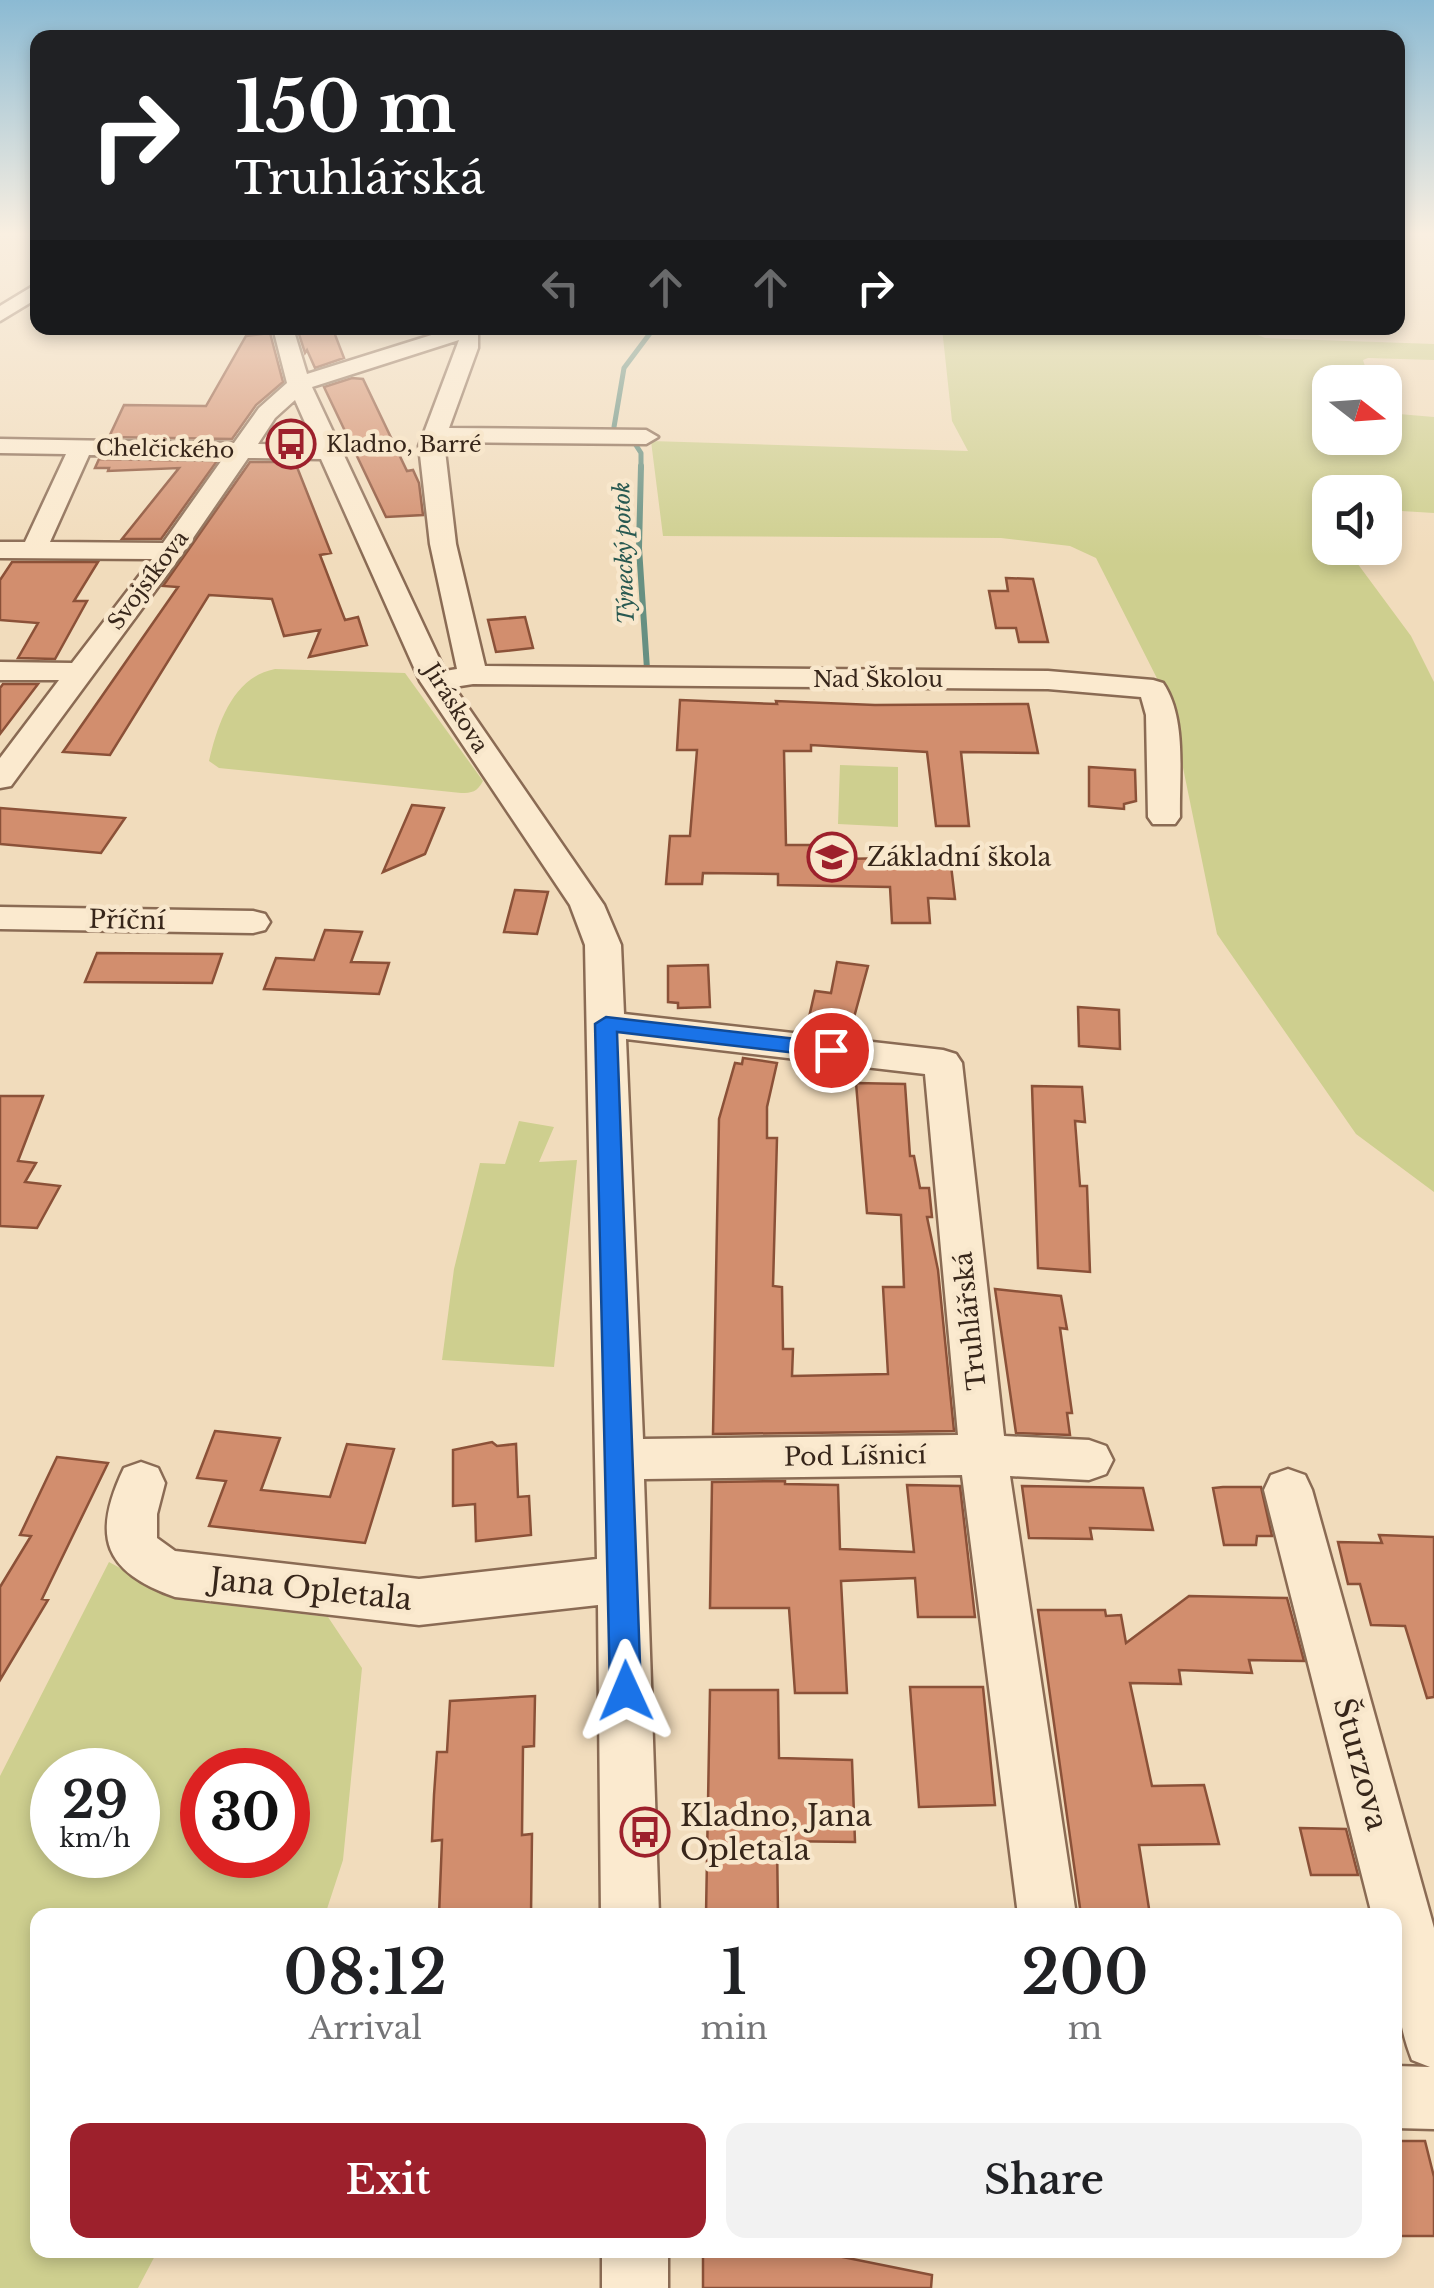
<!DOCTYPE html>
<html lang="en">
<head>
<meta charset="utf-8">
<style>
	body { margin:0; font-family:"Libre Baskerville",serif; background:#f2f2f2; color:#202124; height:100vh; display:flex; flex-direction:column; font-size:38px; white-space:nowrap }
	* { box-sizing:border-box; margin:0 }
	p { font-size:32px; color:#757577 }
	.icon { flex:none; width:55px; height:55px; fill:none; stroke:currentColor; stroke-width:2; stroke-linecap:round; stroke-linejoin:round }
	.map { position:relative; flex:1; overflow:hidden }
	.side { position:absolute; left:30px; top:1908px; width:1372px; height:350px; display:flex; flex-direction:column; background:#fff; border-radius:20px; box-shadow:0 5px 15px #0003 }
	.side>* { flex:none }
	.banner { position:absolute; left:30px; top:30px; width:1375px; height:305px; border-radius:20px; box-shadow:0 5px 15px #0003; background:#202124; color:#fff; overflow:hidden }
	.needle { width:65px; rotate:107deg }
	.buttons { position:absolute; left:1312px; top:365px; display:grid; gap:20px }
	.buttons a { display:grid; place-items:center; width:90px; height:90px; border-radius:20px; background:#fff; box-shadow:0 5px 15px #0003; font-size:50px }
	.speed { position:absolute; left:30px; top:1748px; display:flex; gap:20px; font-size:50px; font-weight:700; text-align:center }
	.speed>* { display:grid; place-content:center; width:130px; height:130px; border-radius:50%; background:#fff; box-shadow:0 5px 15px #0003; line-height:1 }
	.speed small { font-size:25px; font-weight:400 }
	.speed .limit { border:15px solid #d22; background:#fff; color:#111 }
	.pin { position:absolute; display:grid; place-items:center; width:85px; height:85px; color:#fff; margin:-42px; border:5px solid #fff; border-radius:50%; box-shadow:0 2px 10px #0007 }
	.me { position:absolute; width:110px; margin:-55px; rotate:359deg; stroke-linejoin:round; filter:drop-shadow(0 0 8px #0008) }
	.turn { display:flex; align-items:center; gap:35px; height:210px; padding:0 40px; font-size:45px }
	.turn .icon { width:130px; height:130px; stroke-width:2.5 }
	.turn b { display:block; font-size:70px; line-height:85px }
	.lanes { display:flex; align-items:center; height:95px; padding:0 40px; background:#0003; justify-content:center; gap:50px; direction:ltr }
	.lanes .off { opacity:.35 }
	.eta { display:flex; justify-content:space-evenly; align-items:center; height:170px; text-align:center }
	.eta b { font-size:60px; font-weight:600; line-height:70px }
	.action { display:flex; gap:20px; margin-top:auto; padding:20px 40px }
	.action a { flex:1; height:115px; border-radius:20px; background:#9d202c; color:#fff; font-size:40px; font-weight:600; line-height:115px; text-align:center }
	.action a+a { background:#f2f2f2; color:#202124 }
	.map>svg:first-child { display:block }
	.green { fill:#cecf8f; fill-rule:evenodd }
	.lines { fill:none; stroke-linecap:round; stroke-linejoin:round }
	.stream-far1 { stroke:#679082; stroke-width:5 }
	.stream { stroke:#679082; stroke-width:6 }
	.building { fill:#d28e6e; stroke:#8b5138; stroke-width:2.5 }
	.minor-casing { stroke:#8a6b54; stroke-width:5 }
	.minor { fill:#fbeacf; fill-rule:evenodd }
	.route { fill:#1a73e8; stroke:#114b97; stroke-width:2.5 }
	.labels { text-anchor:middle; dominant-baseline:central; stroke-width:9; stroke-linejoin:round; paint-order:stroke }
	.far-poi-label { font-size:22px; fill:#37261a; stroke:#f8e7cc; text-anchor:start }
	.far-street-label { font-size:22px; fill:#37261a; stroke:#f8e7cc }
	.far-water-label { font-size:22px; font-style:italic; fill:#285951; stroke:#f8e7cc }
	.poi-label { font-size:25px; fill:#37261a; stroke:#f8e7cc; text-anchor:start }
	.street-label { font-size:25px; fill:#37261a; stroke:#f8e7cc }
	.near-street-label { font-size:30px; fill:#37261a; stroke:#f8e7cc }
	.near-poi-label { font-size:30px; fill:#37261a; stroke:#f8e7cc; text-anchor:start }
</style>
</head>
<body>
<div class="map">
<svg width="1434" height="2288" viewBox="0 0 1434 2288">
	<rect width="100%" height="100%" fill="#f1dcbc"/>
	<!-- green -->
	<path class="green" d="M942 328H1241L1265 338 1434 344V360L1368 358 1363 360 1370 382H1330V438H1385V408L1399 414 1434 417V513L1385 510V492H1330V511L1320 510 1330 530V548H1346L1411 636 1434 682V1192L1356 1134 1217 934 1170 704 1096 558 1070 546 1001 538 663 536 651 441 968 451 952 421Z
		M275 669 405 673 483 781C477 792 472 793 461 793L219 768 209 761C218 723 233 677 275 669Z
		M840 765 898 767V827L838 824Z
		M519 1121 554 1127 539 1162 577 1160 554 1367 442 1360 454 1269 480 1163 505 1164Z
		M109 1562 179 1600 328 1617 362 1668 343 1860 325 1915H38V2250H158L138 2288H0V1776ZM52 1770H138V1855H52ZM202 1770H288V1855H202Z"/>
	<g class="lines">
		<!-- stream-far1 -->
		<path class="stream-far1" d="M614 427 624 368 654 328
			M632 439 641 453V469"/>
		<!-- stream -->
		<path class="stream" d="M641 466 639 548 647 669"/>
	</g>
	<!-- building -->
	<path class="building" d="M324 328 320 333 334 332 344 358 315 368 307 350 305 353 298 331Z
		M270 333 283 382 256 405 232 439 109 437 124 405 206 406 246 336Z
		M352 378 363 379 407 471 413 470 419 483 423 515 386 517 324 387Z
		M99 459 217 461 161 539H122L179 468 108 471 109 468H95Z
		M250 462H295L331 553 320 555 345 620 358 617 367 645 309 657 320 630 284 636 272 599 209 595 110 755 63 752 178 587 163 586Z
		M12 562H98L74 601H87L55 659 18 658 38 623 0 620V580Z
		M1006 578 1033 579 1048 642H1019L1016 628H996L989 591H1008Z
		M525 617 533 648 496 652 488 620Z
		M3 684H38L0 734V688Z
		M680 700 777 704 776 701 875 705 1028 704 1038 753 961 752 969 826H936L927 752 811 745V751H784L786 845H824V851L840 852V859L950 857 955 899 928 898 930 923H892L890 887 778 885V874L703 873 702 884H666L670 836H690L697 750H677Z
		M1089 767 1135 770 1136 801 1124 804V809L1089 806Z
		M412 805 444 808 425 854 383 872Z
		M0 808 125 818 101 853 0 844Z
		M515 890 548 892 537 934 504 932Z
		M325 930 362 932 351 962 389 963 379 994 264 989 276 958 314 960Z
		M97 953 222 954 212 983 85 982Z
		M837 962 868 966 850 1032 807 1026 815 991 831 993Z
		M708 965 710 1007 678 1008V1003L668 1002V966Z
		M1078 1007 1119 1010 1120 1049 1079 1046Z
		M743 1058 777 1063 767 1107V1138H777L773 1286 782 1287 783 1349H793L792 1376 888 1374 883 1287H904L901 1215 867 1213 856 1083 905 1084 910 1156H914L920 1188H929L932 1217H927L938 1270 954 1431 713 1434 719 1119 735 1063 742 1064Z
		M1032 1086 1082 1087 1085 1122 1075 1121 1080 1186H1087L1090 1272 1038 1268Z
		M0 1096H43L18 1161 36 1163 25 1182 60 1186 37 1228 0 1226Z
		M995 1289 1061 1296 1067 1329 1060 1328 1072 1413H1067L1070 1435 1016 1433Z
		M215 1431 280 1438 261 1490 330 1497 347 1444 394 1449 365 1543 209 1526 226 1481 197 1478Z
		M492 1442 497 1446 516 1444 518 1497 529 1496 531 1535 476 1541 475 1504 453 1506V1450Z
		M57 1457 108 1463 42 1599 48 1600 0 1680V1587L31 1536 20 1535Z
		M785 1481V1484L838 1485 840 1549 914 1552 907 1485 960 1486 975 1617H918L915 1578 841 1581 847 1693H795L789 1608H710L712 1482Z
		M1022 1486 1143 1488 1153 1530 1090 1528 1092 1539 1029 1538Z
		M1223 1487H1261L1272 1536H1257L1256 1545H1224L1213 1488Z
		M1379 1535 1434 1537V1697L1427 1698 1405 1626 1371 1625 1360 1584H1348L1338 1542 1382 1543Z
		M1189 1596 1287 1598 1304 1661 1249 1660 1252 1673 1179 1670 1181 1684 1130 1683 1152 1786 1204 1785 1219 1844 1139 1845 1150 1915H1081L1038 1610H1105L1106 1616 1121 1615 1126 1643Z
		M910 1687H983L995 1805 919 1807Z
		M710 1690H778L779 1758 852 1760 855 1842 777 1841 778 1915H706Z
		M535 1696 534 1746 523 1747 522 1835 532 1834 531 1915H439L442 1840 432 1841 434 1795 437 1752H447L450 1701Z
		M1300 1828 1346 1829 1358 1875H1311Z
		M1395 2141H1425L1434 2177V2236H1395Z
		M703 2250H808L932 2275 931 2288H703Z"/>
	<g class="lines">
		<!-- minor casing -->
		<g class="minor-casing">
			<path id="minor" d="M38 283V298L0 321V306Z
				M273 328H293L307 374 454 328H484L478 334V348L449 428 646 430 658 437 646 444 444 442 456 544 485 666 1048 671 1153 680 1163 683C1187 718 1179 776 1180 817L1175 824H1153L1148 817 1146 715 1141 697 1048 689 473 684 454 687 604 905 621 945 624 1014 943 1050 956 1054 962 1063 1004 1436 1089 1440 1106 1446 1113 1460 1106 1474 1089 1480 1010 1476 1076 1915H1018L962 1475 644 1479 659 1915H601L598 1605 419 1625 175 1597C104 1572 91 1537 124 1468L141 1462 158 1468 165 1483 157 1514V1538L175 1551 419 1579 597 1559 585 945 570 905 420 681 321 459 248 458 180 557 11 786 0 788V758L59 680H0V662L72 663 152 559 0 558V542H25L66 454 0 453V439L234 443 259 408 287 383ZM459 340 419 446 430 544 457 669 445 671 312 387ZM295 400 315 445 258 444 275 418ZM89 455 224 457 163 543 50 542ZM626 1039 925 1074 958 1435 643 1439Z
				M0 907 253 911 265 914 270 922 265 930 253 933 0 929Z
				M1288 1469 1305 1475 1312 1490 1434 1928V2129L1395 2128V2066L1430 2067 1412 2060C1393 2012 1395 1966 1395 1915H1372L1264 1490 1271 1475Z
				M602 2250H668V2288H602Z"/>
		</g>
		<!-- minor -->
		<use href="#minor" class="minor"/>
	</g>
	<!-- sky -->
	<linearGradient id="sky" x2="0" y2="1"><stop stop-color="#8bbad3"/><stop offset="0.42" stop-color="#f9efe1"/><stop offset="1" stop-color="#f9efe1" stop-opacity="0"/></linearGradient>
	<rect width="1434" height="556" fill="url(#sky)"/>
	<!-- route -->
	<path class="route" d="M606 1017 831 1043 841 1050 831 1057 617 1032 641 1691 636 1701 626 1706 615 1701 610 1691 595 1024Z"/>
	<!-- icons -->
	<defs>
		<g id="bus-ring" transform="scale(2.5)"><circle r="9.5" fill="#f8e7cc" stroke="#9d202c" stroke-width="1.5"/><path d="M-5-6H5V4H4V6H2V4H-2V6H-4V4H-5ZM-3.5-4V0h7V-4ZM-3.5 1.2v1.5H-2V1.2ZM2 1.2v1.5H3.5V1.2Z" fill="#9d202c"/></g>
		<g id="school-ring" transform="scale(2.5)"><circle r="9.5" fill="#f8e7cc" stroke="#9d202c" stroke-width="1.5"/><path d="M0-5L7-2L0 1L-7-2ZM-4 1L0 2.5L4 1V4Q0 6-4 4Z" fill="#9d202c"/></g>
	</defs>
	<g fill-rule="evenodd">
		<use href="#bus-ring" x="291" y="444"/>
		<use href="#school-ring" x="832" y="857"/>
		<use href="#bus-ring" x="645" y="1832"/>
	</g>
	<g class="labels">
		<!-- far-poi labels -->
		<g class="far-poi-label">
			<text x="326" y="444">Kladno, Barré</text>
		</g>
		<!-- far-street labels -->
		<g class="far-street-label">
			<text transform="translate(165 449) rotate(1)">Chelčického</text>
			<text transform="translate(148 580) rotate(-53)">Svojsíkova</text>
			<text x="878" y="679">Nad Školou</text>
			<text transform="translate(456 708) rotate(58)">Jiráskova</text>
		</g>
		<!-- far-water labels -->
		<g class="far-water-label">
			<text transform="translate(624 553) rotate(-92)">Týnecký potok</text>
		</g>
		<!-- poi labels -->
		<g class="poi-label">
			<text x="867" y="857">Základní škola</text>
		</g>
		<!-- street labels -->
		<g class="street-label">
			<text transform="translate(127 920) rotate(1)">Příční</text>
			<text transform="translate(970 1321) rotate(-96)">Truhlářská</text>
			<text transform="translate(855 1456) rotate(-1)">Pod Líšnicí</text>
		</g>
		<!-- near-street labels -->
		<g class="near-street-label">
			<text transform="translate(311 1589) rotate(6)">Jana Opletala</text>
			<text transform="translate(1361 1764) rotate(75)">Šturzova</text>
		</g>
		<!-- near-poi labels -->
		<g class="near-poi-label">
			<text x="680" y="1815">Kladno, Jana<tspan x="680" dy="34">Opletala</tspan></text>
		</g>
	</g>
</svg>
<div class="buttons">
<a><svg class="needle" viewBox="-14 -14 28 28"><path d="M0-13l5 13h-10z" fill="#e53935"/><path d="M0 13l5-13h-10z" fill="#757577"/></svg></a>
<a><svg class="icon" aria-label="sound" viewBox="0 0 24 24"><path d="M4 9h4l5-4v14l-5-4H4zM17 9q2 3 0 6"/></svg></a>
</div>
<div class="speed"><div>29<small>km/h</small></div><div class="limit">30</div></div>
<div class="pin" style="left:831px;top:1050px;background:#d93025"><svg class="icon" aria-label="arrive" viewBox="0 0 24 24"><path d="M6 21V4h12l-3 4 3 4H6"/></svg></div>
<svg class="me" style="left:626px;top:1691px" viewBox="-20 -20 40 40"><path d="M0-17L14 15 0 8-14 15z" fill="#1a73e8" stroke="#fff" stroke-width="4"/></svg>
<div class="banner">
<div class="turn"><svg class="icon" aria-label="right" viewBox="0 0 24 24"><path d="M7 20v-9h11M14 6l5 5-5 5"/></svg><div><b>150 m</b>Truhlářská</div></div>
<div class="lanes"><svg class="icon off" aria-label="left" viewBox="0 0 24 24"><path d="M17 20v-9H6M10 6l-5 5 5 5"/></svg><svg class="icon off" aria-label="ahead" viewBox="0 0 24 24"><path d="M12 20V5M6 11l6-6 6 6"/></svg><svg class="icon off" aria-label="ahead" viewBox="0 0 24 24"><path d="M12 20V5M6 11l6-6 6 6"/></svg><svg class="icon" aria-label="right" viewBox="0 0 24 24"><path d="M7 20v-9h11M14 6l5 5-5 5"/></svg></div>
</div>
<section class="side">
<div class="eta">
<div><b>08:12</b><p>Arrival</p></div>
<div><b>1</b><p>min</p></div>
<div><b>200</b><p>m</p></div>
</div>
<div class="action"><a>Exit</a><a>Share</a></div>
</section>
</div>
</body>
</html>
